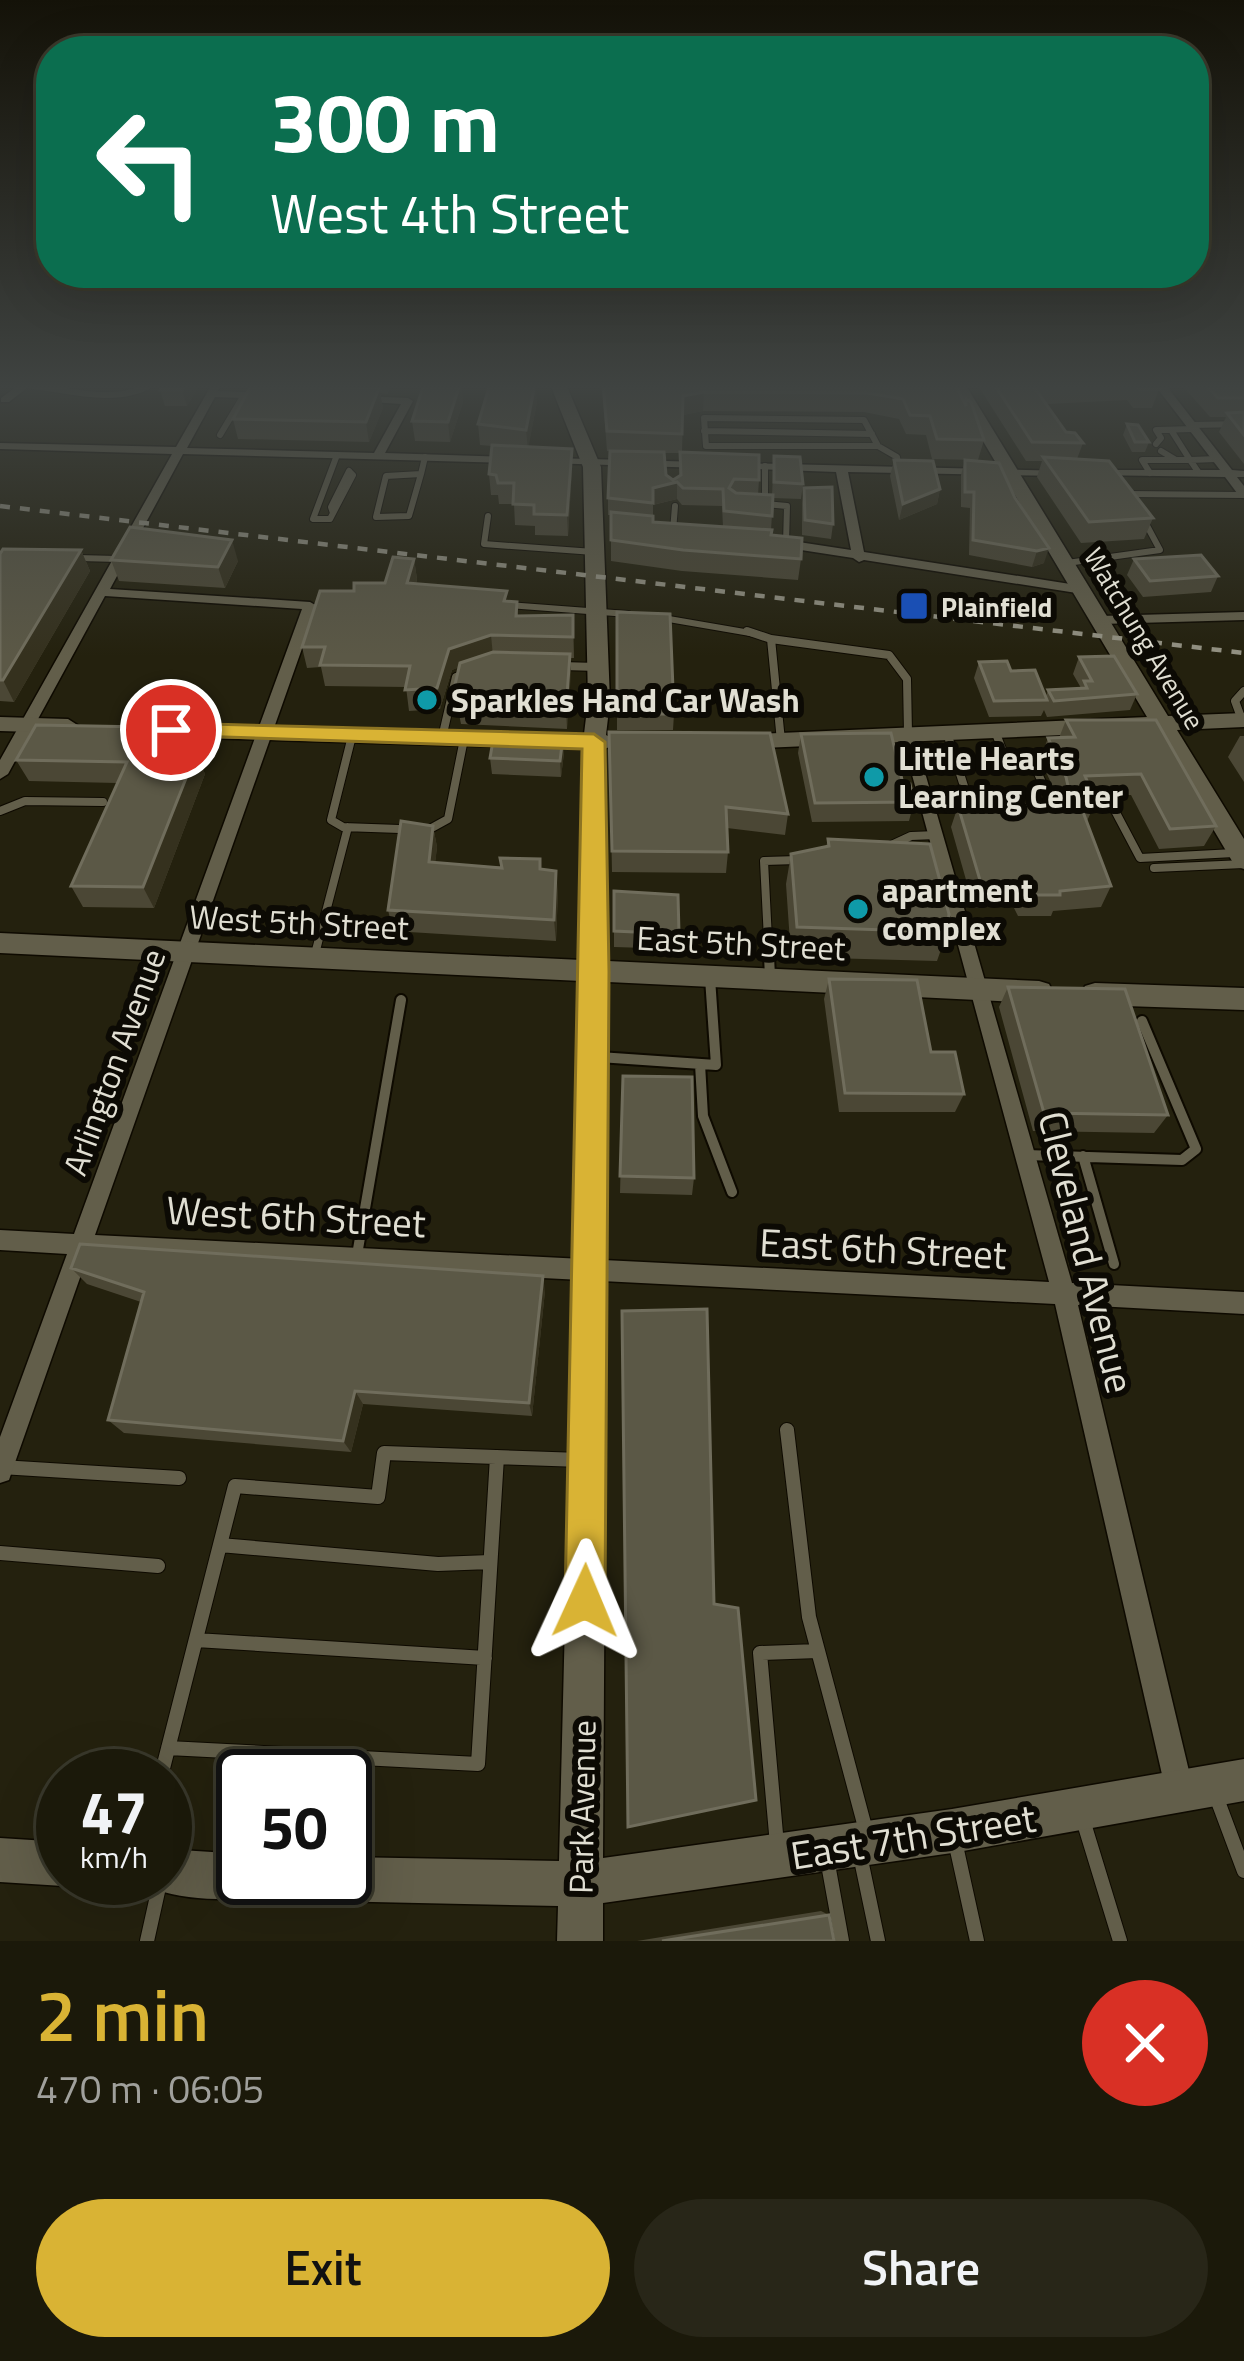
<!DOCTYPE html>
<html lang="en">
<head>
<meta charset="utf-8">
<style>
	body { margin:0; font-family:"Titillium Web",sans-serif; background:#282618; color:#f1f3f6; height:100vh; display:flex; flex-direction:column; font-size:45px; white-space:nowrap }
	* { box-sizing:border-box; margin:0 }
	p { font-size:39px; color:#a0a09c }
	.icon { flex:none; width:66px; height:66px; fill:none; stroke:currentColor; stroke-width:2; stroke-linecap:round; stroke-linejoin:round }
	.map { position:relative; height:1941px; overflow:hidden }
	.details { display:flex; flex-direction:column; background:#1b190a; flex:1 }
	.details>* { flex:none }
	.banner { position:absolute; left:36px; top:36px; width:1173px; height:252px; border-radius:48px; box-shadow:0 12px 48px #0002,0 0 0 3px #39382b; background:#0b6e4f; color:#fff; overflow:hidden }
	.speed { position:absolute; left:36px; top:1749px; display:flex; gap:24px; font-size:60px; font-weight:700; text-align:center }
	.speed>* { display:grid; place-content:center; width:156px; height:156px; border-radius:50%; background:#1b190a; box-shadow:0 12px 48px #0002,0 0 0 3px #39382b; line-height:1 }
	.speed small { font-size:30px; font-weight:400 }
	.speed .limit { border:6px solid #111; border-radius:18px; background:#fff; color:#111 }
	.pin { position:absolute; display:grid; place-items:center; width:102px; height:102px; color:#fff; margin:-51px; border:6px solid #fff; border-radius:50%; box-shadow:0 3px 12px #0007 }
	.me { position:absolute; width:132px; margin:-66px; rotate:1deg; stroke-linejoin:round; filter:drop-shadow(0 0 9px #0008) }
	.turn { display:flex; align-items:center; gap:42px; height:252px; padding:0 36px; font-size:54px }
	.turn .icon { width:156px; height:156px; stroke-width:2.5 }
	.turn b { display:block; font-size:84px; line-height:102px }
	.round { display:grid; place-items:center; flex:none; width:126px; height:126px; border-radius:63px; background:#282618 }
	.overview { display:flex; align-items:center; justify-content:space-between; height:204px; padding:0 36px }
	h1 { font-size:72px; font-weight:600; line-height:90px; color:#d9b334 }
	.primary-button { display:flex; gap:24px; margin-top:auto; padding:24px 36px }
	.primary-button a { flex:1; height:138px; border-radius:72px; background:#d9b334; color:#111; font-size:48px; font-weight:600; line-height:138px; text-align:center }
	.primary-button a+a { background:#282618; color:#f1f3f6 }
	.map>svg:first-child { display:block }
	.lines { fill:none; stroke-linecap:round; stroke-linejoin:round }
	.lane-far3-casing { stroke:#0e0a00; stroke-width:8 }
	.lane-far2-casing { stroke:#0e0a00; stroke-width:10 }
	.lane-far1-casing { stroke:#0e0a00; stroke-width:14 }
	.lane-casing { stroke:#0e0a00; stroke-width:16 }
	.street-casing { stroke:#0e0a00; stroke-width:3 }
	.secondary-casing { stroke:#0e0a00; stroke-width:3 }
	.lane-far3 { stroke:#625e4a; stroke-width:6 }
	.lane-far2 { stroke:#625e4a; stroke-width:8 }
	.lane-far1 { stroke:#625e4a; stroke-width:10 }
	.lane { stroke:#625e4a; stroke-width:14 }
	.street { fill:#625e4a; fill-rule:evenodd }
	.secondary { fill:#625e4a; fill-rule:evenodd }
	.rail { stroke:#939182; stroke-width:4.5; stroke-dasharray:10 10; stroke-linecap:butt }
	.wall { fill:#4b4735; fill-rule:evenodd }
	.shaded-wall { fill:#35311e }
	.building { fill:#5b5846; stroke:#706d5c; stroke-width:3 }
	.route { fill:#d9b334; stroke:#8d7422; stroke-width:3 }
	.transit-dot { fill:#1a4fb4; stroke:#0c0a04; stroke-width:4.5 }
	.culture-dot { fill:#0f9aa8; stroke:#0c0a04; stroke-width:4.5 }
	.labels { text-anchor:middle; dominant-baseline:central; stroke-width:12; stroke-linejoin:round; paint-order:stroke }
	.far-poi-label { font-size:27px; font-weight:bold; fill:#e1dfd3; stroke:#0c0a04; text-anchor:start }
	.far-street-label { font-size:27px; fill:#e1dfd3; stroke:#0c0a04 }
	.poi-label { font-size:33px; font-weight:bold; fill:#e1dfd3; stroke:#0c0a04; text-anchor:start }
	.street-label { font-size:33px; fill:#e1dfd3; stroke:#0c0a04 }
	.near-street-label { font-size:39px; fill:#e1dfd3; stroke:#0c0a04 }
</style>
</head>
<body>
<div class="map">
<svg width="1244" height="1941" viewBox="0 0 1244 1941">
	<rect width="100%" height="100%" fill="#24210e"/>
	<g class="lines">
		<!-- lane-far3 casing -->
		<g class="lane-far3-casing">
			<path id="lane-far3" d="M26 385C64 389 117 406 152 384
				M704 418 864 420 878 446H706Z
				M1191 425 1244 424
				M1171 430 1190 460 1217 459
				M704 431 872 434
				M220 435 244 395
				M1156 444 1161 438 1156 430 1194 429
				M878 446 897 457 899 469
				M1161 451 1176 460H1190L1199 473
				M337 455 313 519H330L353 475 349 471
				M765 466V504
				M1150 473 1142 460H1176
				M421 474 409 516 376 517 386 476Z
				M421 474 425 457
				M1126 494 1244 495
				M765 504 787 506 786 544
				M333 513 331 507 349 471
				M488 516 484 544 594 552
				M673 531 675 506
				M77 558 119 559
				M1067 563 1160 550 1145 522
				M507 605 628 614
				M663 618 756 634"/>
		</g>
		<!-- lane-far2 casing -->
		<g class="lane-far2-casing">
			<path id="lane-far2" d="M747 631 771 639 889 655 907 679 908 734
				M771 639 781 741
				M561 666 598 667
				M1242 720 1235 701 1244 691
				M995 731 1008 765 1034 764 1050 801
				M947 733 971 808
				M352 736 331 820 343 827 428 830 448 819 464 739
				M442 738 456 677 468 673
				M1113 807 1140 858 1234 853
				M930 809 966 808
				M0 811 25 801 103 802
				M885 848 911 836 937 835
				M1154 868 1244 864
				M315 954 348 827
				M769 959 764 861 798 860"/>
		</g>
		<!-- lane-far1 casing -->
		<g class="lane-far1-casing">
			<path id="lane-far1" d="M769 956 770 977
				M599 1057 716 1065 710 978
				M700 1064 703 1116 732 1192
				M1026 1155 1182 1160 1196 1149 1142 1021
				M1083 1156 1114 1264
				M357 1255 401 1000"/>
		</g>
		<!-- lane casing -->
		<g class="lane-casing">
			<path id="lane" d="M787 1430 809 1617 866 1831
				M1 1467 179 1478
				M220 1545 438 1564 490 1562
				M0 1553 158 1566
				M196 1640 485 1658
				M168 1748 478 1764 497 1457
				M161 1776 235 1486 378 1497 384 1453 581 1460
				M1216 1796 1244 1871
				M1083 1820 1120 1941
				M955 1841 977 1941
				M777 1845 760 1653 818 1651
				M860 1855 878 1941
				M828 1864 842 1941
				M147 1941 161 1878"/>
		</g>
		<!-- street casing -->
		<g class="street-casing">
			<path id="street" d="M20 384H32L9 402H1V398Z
				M212 384H222L218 391 268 393 273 396 268 399 215 397 187 448 374 453 401 404 357 401V397L361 396 408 398 413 401 385 453 511 457 517 460 511 463 183 454 110 589 310 602 317 606 95 1235 1049 1282 901 734 903 731H913L1072 1283 1244 1292V1314L1078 1305 1194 1792 1190 1802 1180 1806 1170 1802 1166 1792 1055 1304 88 1255 12 1471 9 1480 0 1483V1437L67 1254 0 1250V1230L74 1234 302 609 105 596 8 774 0 779V760L172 454 0 449V443L176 447Z
				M1154 384H1165L1232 470 1244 471V477H1237L1244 486V498L1240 497 1225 477 1092 475 1090 473 1096 470H1220Z
				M551 458 703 462 709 465 703 468 547 463V459Z
				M737 463 1067 471 1069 473 1063 476 848 472 864 552 1083 586 1090 590 1083 594 864 560 859 562 853 558 775 546V540L779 539 851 550 836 472 733 468V464Z
				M1244 612V620L1101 624 1094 620 1101 616Z"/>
		</g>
		<!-- secondary casing -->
		<g class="secondary-casing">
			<path id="secondary" d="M550 384H566L601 467 610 701 606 735 619 742 605 749 608 961 1039 981 1049 984 1053 992 1049 1000 1039 1003 608 982 603 1858 952 1809 1244 1759V1801L952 1853 603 1903V1941H557L558 1906 281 1900 265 1894 262 1885 259 1892C230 1904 178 1899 149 1887L146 1878H165V1849L243 1854V1878H345V1857L559 1861 581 981 0 953V933L582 960 583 749 166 737 155 730 166 723 584 734 588 701 583 467Z
				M949 384H965L1168 716 1244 713V727L1177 730 1244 839V869L1235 866 1155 731 736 749 725 742 736 735 1147 717Z
				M0 717 68 719 79 726 68 733 0 731Z
				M1095 983 1244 988V1010L1095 1005 1085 1002 1081 994 1085 986Z
				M0 1838 63 1842V1878L79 1880 63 1886 0 1882Z"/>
		</g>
		<!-- lane-far3 -->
		<use href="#lane-far3" class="lane-far3"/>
		<!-- lane-far2 -->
		<use href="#lane-far2" class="lane-far2"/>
		<!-- lane-far1 -->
		<use href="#lane-far1" class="lane-far1"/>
		<!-- lane -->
		<use href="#lane" class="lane"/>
		<!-- street -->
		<use href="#street" class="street"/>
		<!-- secondary -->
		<use href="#secondary" class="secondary"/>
		<!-- rail -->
		<path class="rail" d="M0 506 1244 653"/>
	</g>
	<!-- wall -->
	<path class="wall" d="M163 384H200L187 406H165L160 390Z
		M241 384H461L463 402 450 442 415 441 412 421 424 386 391 385 388 394 380 393 383 408 369 442 238 439 233 419 251 386Z
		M602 384H955L965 404 966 399 984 440 978 460 932 459 926 435 906 434 899 419 864 412 703 411 683 415 682 452 759 480 758 495H772L774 456 803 484 801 499 773 498 771 530V535L801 559 798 580 682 571 611 561V515H608V498L610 451H607ZM664 453H680L679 476 673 480 666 475ZM677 499 682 505 722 506 723 527 653 522V505Z
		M977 384H1156L1159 389 1152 408H1133L1127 400 1047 404 1066 432 1083 443 1077 459 1153 518 1144 539 1081 543 1037 477 1042 461H1026Z
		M1181 384H1244V464L1219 432 1226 417H1210Z
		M537 402 528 447 572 469 568 536 535 535V526L515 525 514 504H499L498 495H491L489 474 492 446 480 445 478 424Z
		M1127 424 1149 442 1145 452H1132L1123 435Z
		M894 460 940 489 937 504 899 520 890 476Z
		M965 460 999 463 1044 563 1032 567 969 555 970 508 961 507V475Z
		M804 488 833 524 831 539 802 535V503Z
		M81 550 90 571 14 702 0 701V554Z
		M414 559 417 579 416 584 517 602 518 616 573 615 574 658H570L567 729 461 724 454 689 459 667 452 670 440 709 409 711 406 687 325 686 321 667 307 668 302 647Z
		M1134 559 1218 576 1211 592 1143 597 1127 575Z
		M111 560 238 561 225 588 119 581Z
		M617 612 674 714 673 730H617Z
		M1079 657 1137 694 1130 710 1047 717 1044 710 1041 716 989 717 974 678 979 662 1011 671 1046 696 1048 690 1081 688 1073 674Z
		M1066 720 1216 826 1204 846 1159 849 1131 795 1094 796 1096 801 1087 821 1111 886 1101 907 1053 911 1051 916H1018L1012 904 974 908 951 827 958 806 1055 804 1058 798 1040 759 1048 738H1059Z
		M609 732 788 814 785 835 727 828 728 852 726 873 612 872Z
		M801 734 903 784 914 802 909 821 812 822 798 753Z
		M1240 736H1244V782L1228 757Z
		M207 749 201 765 205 774 154 908 83 907 71 886 117 783 29 781 16 760Z
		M564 753 561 777 492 774 490 758Z
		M433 826 437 847 435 863 541 869 558 891 556 941 393 931 388 910Z
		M828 839 947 932 937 961 791 957 786 884 791 854 826 847Z
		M614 891 679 934 678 949 614 947Z
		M829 979 931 1052 964 1094 955 1112H839L824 999Z
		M1008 987 1168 1115 1154 1133 1033 1131 999 1007Z
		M623 1076 694 1178 692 1195 620 1193Z
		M71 1268 545 1291 532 1416 363 1404 351 1452 124 1433 108 1420 141 1302 87 1284Z
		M821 1911 829 1915 834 1941H637Z"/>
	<!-- shaded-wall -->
	<path class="shaded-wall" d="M186 384H200L187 406 182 390Z
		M461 384 463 402 450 442 448 422Z
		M536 384 537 402 528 450 526 430Z
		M379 388 383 408 369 442 366 422Z
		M704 392 703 411 682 415 683 396Z
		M572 449V469L568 536 567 515Z
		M677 482V499L652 505 653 488Z
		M940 489 937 504 899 520 903 504Z
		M232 540 238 561 225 588 218 567Z
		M1049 548 1044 563 1032 567 1037 551Z
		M81 550 90 571 14 702 3 680Z
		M414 559 417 579 410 604 407 583Z
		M491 635 493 656 452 670 440 709 437 688 449 649Z
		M570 654 571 674 567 729 566 709Z
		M199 728 207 749 201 765 205 774 154 908 143 887Z
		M563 737 564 753 561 777 560 761Z
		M433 826 437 847 433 883 429 862Z
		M556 871 558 891 556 941 554 920Z
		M543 1276 545 1291 532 1416 529 1403Z
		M355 1391 363 1404 351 1452 343 1441Z"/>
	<!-- building -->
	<path class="building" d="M163 384H186L182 390H160Z
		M252 384H277L379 388 366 422 233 419Z
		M424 384H460L448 422 412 421Z
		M490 384H535L526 430 478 424Z
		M603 384H955L966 406V399L971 402 984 440 937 439 930 416 910 415 903 399 867 393 704 392 683 396 682 434 607 431Z
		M994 384H1078L1034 387 1066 432 1075 433 1083 443 1032 442Z
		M1136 384H1156L1159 389H1139Z
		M1205 384H1244V398H1218Z
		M1244 412V435L1227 413Z
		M1127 424 1138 425 1149 442H1135Z
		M492 445 572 449 567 515 534 514V505L513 504 514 483H498L496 475 489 474Z
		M610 451 664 452 666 475 673 480 681 475 680 452 759 455V480L734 479 729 488 736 493 773 495 772 516 724 511 723 489 683 488 677 482 653 488V503L608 498Z
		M774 456 800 457 803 484 774 482Z
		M1043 457 1109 461 1153 518 1089 522Z
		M894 460 933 461 940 489 903 504Z
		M965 460 999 463 1015 498 1049 548 1037 551 973 540 974 492H965Z
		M832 487 833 524 805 520 804 488Z
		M611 512 653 516V522L772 530 771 535 802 538 801 559 683 550 611 540Z
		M130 527 232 540 218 567 111 560Z
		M3 549 81 550 3 680H0V554Z
		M1201 555 1218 576 1150 581 1134 559Z
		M393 557 414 559 407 583 507 591 504 601 517 602 516 616 573 615V637L491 635 449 649 437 688 405 690 410 666 320 665 325 647H302L320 591H354V583H385Z
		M617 612 670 614 674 714H617Z
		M493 652 570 654 566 709 458 704 461 689H454L460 663Z
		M1114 656 1137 694 1054 701 1048 690 1087 688 1084 681H1092L1079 657Z
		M1007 661 1011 671 1035 670 1047 700 994 701 979 662Z
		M1066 720H1156L1216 826 1170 829 1141 774 1085 776 1096 801 1068 802 1062 788 1068 786 1066 777 1048 738 1075 737Z
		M36 725 199 728 189 753H196L143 887 71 886 127 762 16 760Z
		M609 732 770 733 788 814 726 807 728 852 612 851Z
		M891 733 903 784H910L914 802 815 803 801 734Z
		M494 735 563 737 560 761 490 758Z
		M1080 804 1111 886 1060 891V895H1027L1021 883 982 887 958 806Z
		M401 821 433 826 429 862 502 868 500 858 540 859V869L556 871 554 920 388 910Z
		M828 839 930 844 949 914 947 932 797 927 791 854 829 846Z
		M614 891 678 895 679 934 614 931Z
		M829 979 917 980 931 1052H955L964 1094 845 1093Z
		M1008 987 1125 989 1168 1115 1044 1113Z
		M623 1076 692 1077 694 1178 620 1176Z
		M80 1244 543 1276 529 1403 355 1391 343 1441 108 1420 144 1292 71 1268Z
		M707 1309 714 1604 738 1608 756 1800 628 1827 622 1311Z
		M829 1915 834 1941H662Z"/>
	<!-- sky -->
	<linearGradient id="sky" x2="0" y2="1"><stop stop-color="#141208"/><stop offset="0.59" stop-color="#3f4341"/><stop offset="1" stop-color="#3f4341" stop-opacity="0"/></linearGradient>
	<rect width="1244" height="656" fill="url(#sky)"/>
	<!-- route -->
	<path class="route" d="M171 723 594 734 605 742 609 972 605 1601 599 1615 585 1621 571 1615 565 1601 582 749 163 735 160 730Z"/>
	<!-- markers -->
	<rect class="transit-dot" x="899" y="591" width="30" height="30" rx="6"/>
	<g class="culture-dot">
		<circle cx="427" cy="700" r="12"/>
		<circle cx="874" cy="777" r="12"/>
		<circle cx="858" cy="909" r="12"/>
	</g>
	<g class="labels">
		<!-- far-poi labels -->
		<g class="far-poi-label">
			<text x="941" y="606">Plainfield</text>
		</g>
		<!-- far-street labels -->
		<g class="far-street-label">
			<text transform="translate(1145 638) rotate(59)">Watchung Avenue</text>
		</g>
		<!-- poi labels -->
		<g class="poi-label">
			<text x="451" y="700">Sparkles Hand Car Wash</text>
			<text x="898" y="758">Little Hearts<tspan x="898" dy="38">Learning Center</tspan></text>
			<text x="882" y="890">apartment<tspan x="882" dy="38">complex</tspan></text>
		</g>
		<!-- street labels -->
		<g class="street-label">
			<text transform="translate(299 922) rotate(3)">West 5th Street</text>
			<text transform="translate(741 943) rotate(3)">East 5th Street</text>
			<text transform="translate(114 1062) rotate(-70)">Arlington Avenue</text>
			<text transform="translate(582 1807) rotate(-89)">Park Avenue</text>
		</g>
		<!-- near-street labels -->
		<g class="near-street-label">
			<text transform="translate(296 1216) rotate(3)">West 6th Street</text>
			<text transform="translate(883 1248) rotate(3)">East 6th Street</text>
			<text transform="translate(1087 1252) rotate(76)">Cleveland Avenue</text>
			<text transform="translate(913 1836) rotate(-9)">East 7th Street</text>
		</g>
	</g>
</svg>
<div class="speed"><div>47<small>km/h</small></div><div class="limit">50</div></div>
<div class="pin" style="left:171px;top:730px;background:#d93025"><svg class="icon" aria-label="arrive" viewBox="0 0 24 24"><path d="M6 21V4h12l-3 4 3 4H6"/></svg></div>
<svg class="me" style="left:585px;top:1601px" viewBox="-20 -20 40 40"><path d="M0-17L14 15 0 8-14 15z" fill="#d9b334" stroke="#fff" stroke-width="4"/></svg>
<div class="banner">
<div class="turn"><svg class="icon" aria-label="left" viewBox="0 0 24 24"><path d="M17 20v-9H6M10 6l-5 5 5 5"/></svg><div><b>300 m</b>West 4th Street</div></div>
</div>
</div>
<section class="details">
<div class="overview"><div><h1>2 min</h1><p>470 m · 06:05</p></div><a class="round" style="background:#d93025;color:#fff"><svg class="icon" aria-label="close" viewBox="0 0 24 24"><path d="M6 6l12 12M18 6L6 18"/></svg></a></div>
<div class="primary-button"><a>Exit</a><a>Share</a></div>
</section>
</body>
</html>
